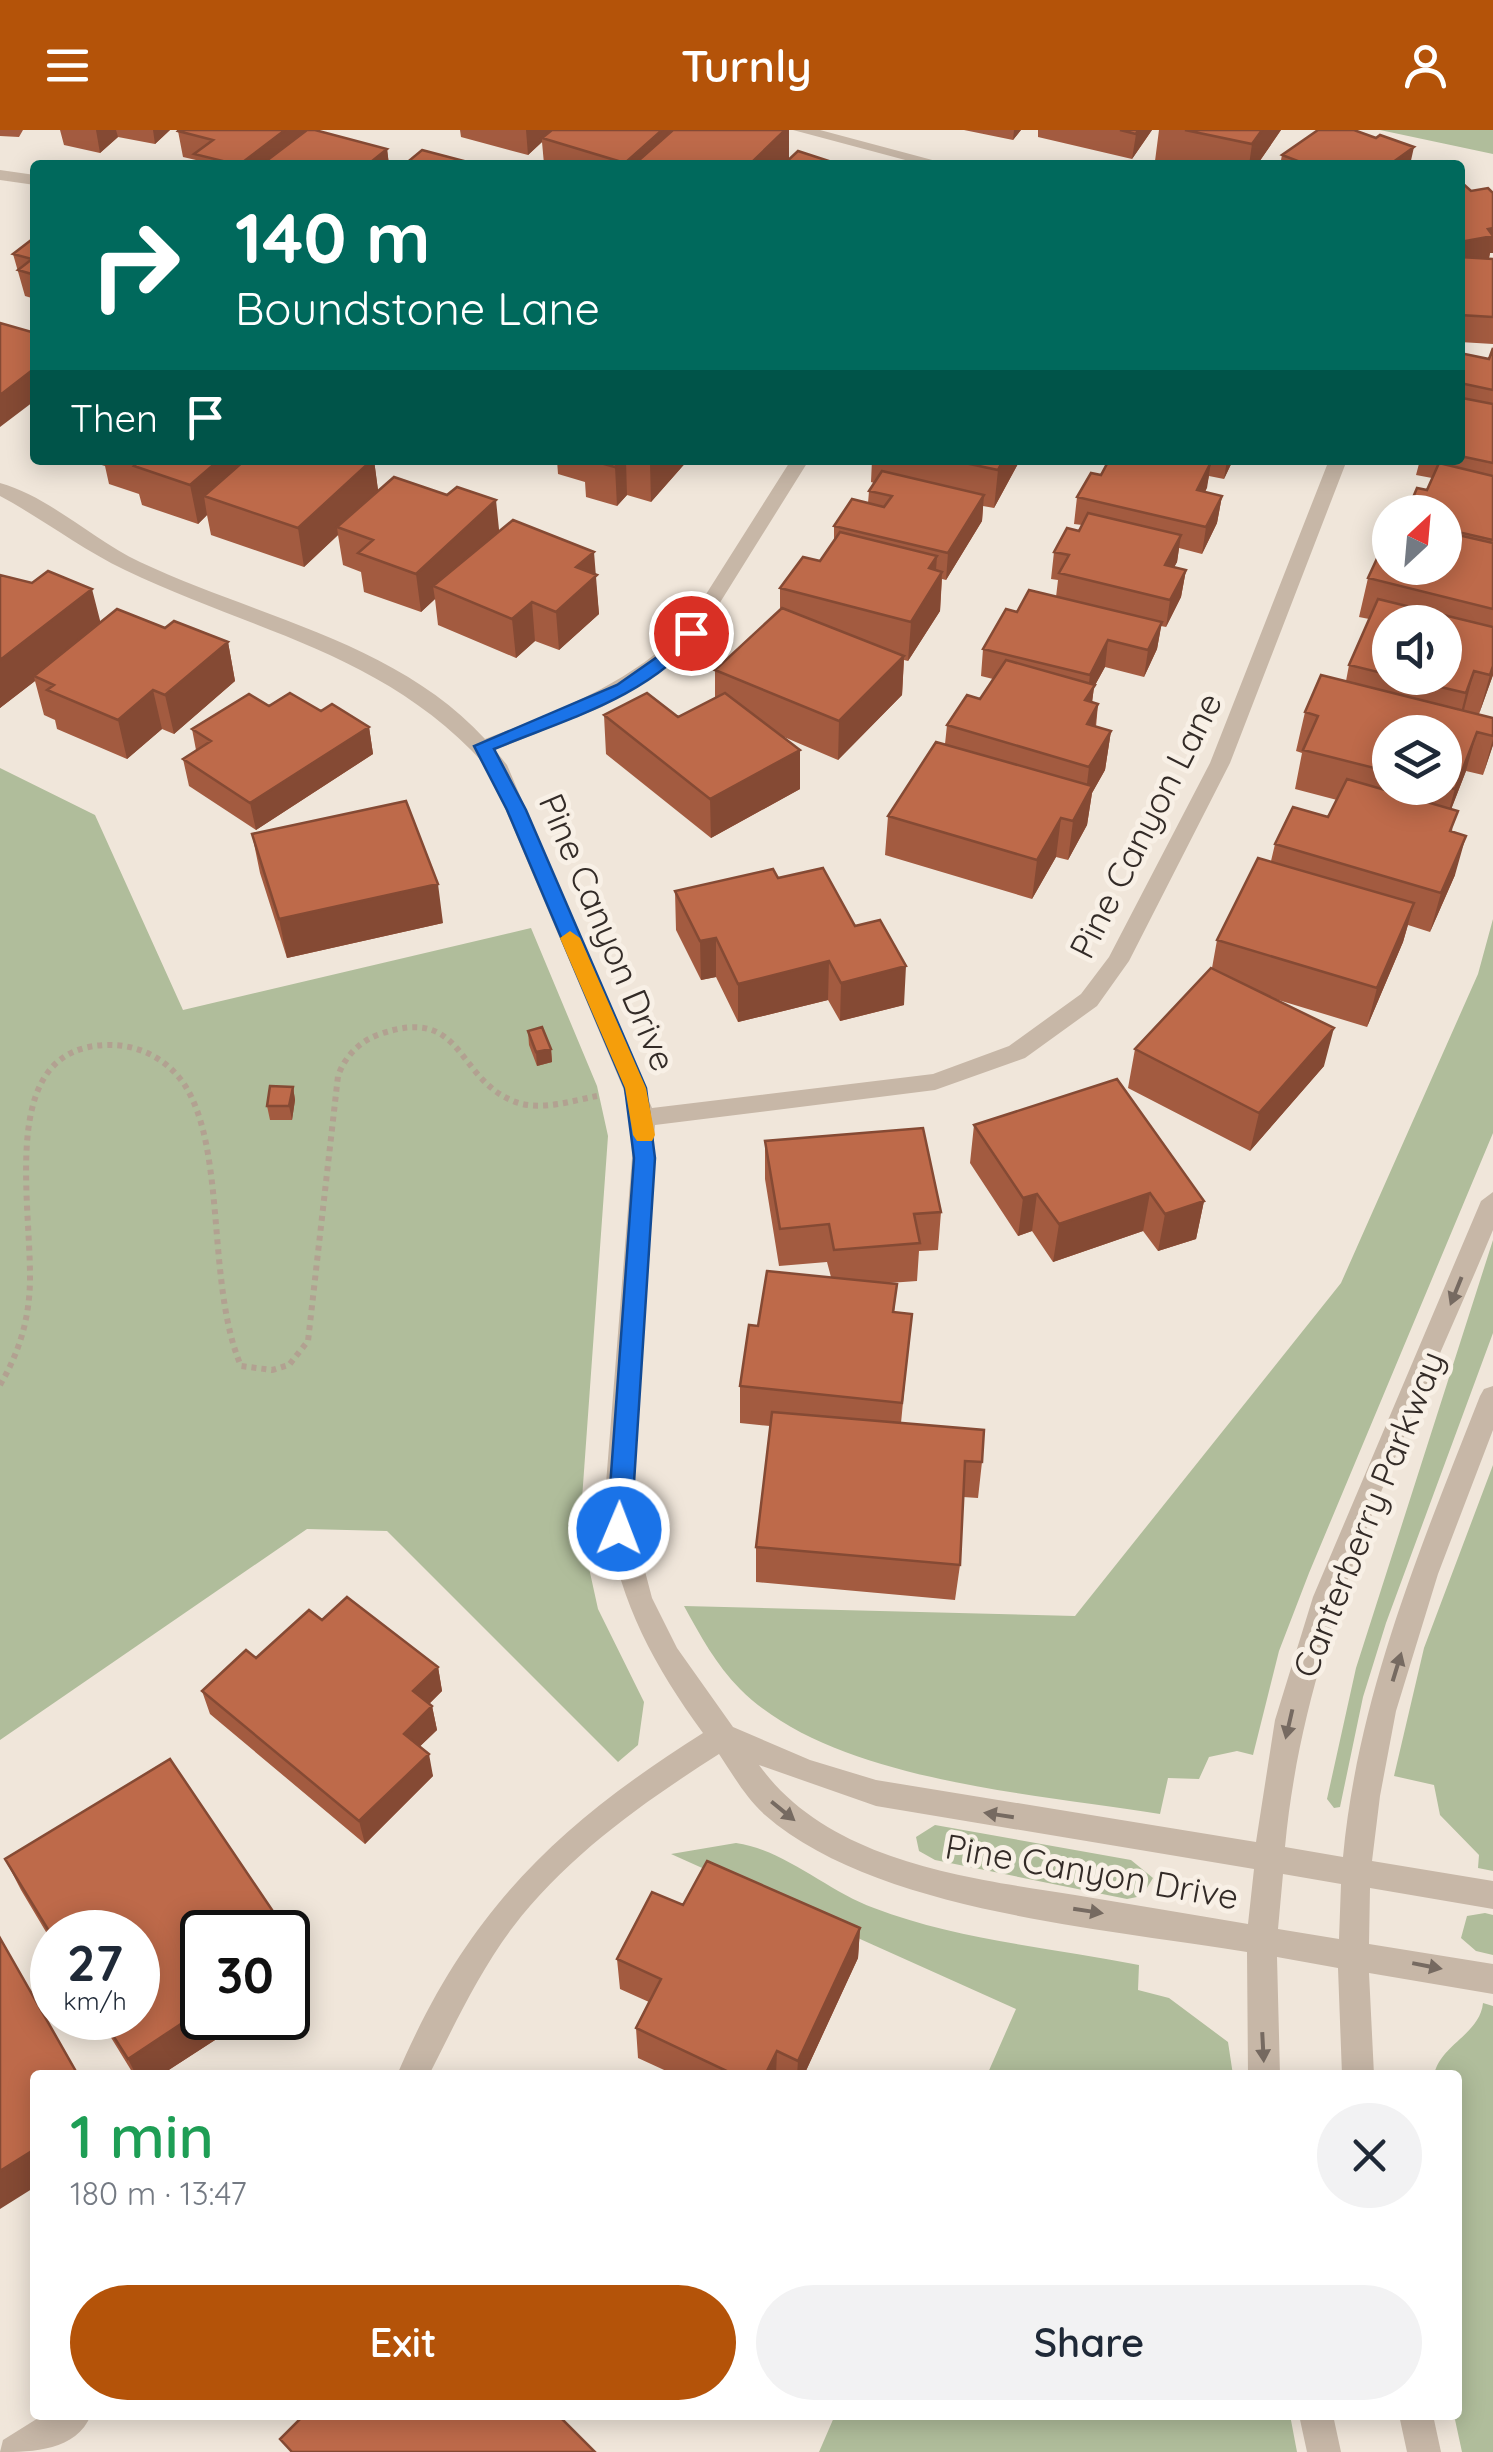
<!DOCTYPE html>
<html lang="en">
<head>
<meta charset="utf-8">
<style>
	body { margin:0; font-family:Quicksand,sans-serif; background:#f2f2f3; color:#1f2937; height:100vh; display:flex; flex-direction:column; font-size:38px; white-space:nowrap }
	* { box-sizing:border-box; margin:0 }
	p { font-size:32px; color:#747a83 }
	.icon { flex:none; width:55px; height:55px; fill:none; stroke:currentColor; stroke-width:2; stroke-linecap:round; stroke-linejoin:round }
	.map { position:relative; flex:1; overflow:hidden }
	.details { position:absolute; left:30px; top:1940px; width:1432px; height:350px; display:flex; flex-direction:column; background:#fff; border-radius:10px; box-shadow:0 5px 25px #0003 }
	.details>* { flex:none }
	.hud { position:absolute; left:30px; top:30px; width:1435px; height:305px; border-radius:10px; box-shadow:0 5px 25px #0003; background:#00695c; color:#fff; overflow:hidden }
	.needle { width:65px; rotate:26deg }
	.fabs { position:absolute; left:1372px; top:365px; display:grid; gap:20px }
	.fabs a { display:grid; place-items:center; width:90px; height:90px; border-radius:50%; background:#fff; box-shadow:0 5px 25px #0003; font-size:50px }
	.speed { position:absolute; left:30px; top:1780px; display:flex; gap:20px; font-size:50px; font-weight:700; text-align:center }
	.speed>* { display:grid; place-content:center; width:130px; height:130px; border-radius:50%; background:#fff; box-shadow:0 5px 25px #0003; line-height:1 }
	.speed small { font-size:25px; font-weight:400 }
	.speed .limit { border:5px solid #111; border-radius:15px; background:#fff; color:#111 }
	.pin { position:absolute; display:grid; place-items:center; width:85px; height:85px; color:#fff; margin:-42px; border:5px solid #fff; border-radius:50%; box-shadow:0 2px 10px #0007 }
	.me { position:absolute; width:110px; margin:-55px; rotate:1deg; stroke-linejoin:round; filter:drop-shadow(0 0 8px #0008) }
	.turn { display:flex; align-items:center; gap:35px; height:210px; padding:0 40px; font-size:45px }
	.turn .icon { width:130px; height:130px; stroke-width:2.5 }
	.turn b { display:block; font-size:70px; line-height:85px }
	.then { display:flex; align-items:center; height:95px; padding:0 40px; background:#0003; gap:20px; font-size:38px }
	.round { display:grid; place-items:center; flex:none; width:105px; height:105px; border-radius:52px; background:#f2f2f3 }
	.headline { display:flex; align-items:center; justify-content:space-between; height:170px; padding:0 40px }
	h1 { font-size:60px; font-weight:600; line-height:75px; color:#1e9e55 }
	.button { display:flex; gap:20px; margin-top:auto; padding:20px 40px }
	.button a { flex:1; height:115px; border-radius:60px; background:#b45309; color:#fff; font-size:40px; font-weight:600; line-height:115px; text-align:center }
	.button a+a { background:#f2f2f3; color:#1f2937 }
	header { display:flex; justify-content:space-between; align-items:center; height:130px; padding:0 40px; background:#b45309; color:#fff; font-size:45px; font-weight:600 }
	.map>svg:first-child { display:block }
	.green { fill:#b0bd9b }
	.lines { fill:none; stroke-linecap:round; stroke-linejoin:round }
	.path { stroke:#b2a191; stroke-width:6; stroke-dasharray:5 5; stroke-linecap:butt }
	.minor { fill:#c7b7a7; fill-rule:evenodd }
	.wall { fill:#a35b40; fill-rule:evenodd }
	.shaded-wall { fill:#854a34 }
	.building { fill:#be6a4a; stroke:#854a34; stroke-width:2.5 }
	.oneway { fill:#766a61 }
	.route { fill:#1a73e8; stroke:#114b97; stroke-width:2.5 }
	.slow { fill:#f59e0b }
	.labels { text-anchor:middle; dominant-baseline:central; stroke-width:10; stroke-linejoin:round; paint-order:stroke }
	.street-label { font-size:35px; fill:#332b27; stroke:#f8f0e6 }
</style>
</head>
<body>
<header><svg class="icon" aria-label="menu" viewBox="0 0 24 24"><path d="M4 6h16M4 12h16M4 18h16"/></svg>Turnly<svg class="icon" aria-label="person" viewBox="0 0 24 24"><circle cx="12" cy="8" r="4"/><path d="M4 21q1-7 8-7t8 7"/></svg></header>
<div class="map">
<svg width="1493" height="2322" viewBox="0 0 1493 2322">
	<rect width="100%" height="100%" fill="#f0e6da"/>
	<!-- green -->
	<path class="green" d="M1380 0H1493V24Z
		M0 638 95 685 183 880 531 798 597 956 608 1006 580 1397 598 1479 644 1572 638 1615 618 1632 387 1401 307 1399 0 1610Z
		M1493 789V1003L1309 1443 1279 1521 1253 1625 1237 1621 1209 1627 1199 1649 1168 1648 1160 1684C1034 1663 833 1652 740 1559 716 1535 700 1505 684 1476L1075 1486 1341 1153 1478 844Z
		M1493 1110V1203L1386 1493 1363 1567 1340 1677 1334 1678 1327 1669 1356 1538Z
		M1493 1335V1741L1478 1738 1479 1725 1440 1685 1434 1655 1394 1646 1424 1518Z
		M935 1695 1131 1730 1153 1748 1142 1766 1127 1769 935 1730 919 1721 916 1707Z
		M736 1713C785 1720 827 1761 874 1778 957 1810 1053 1818 1139 1835L1138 1860 1169 1868 1228 1912 1233 1945H987L1016 1879 671 1724Z
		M1485 1783 1493 1785V1825L1476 1821 1461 1808 1467 1786Z
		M1483 1873 1493 1876V2322H1462L1454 2285H1458V1945H1434C1440 1915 1480 1904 1483 1873Z
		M835 2285H1290L1297 2322H819Z"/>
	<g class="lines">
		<!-- path -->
		<path class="path" d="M0 1255C20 1221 30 1187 30 1147 30 1061 0 918 106 915 138 914 166 928 184 954 227 1019 206 1154 241 1236L272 1240 289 1235 308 1211 338 946C345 926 360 911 380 904 464 875 455 947 513 971 538 982 571 971 597 966"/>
		<!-- minor -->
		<path class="minor" d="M793 0H820L951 35H924Z
			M0 40 35 45V55L0 50Z
			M791 330H809L701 503 677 529 602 577 495 620 507 635 652 978 933 944 1009 916 1081 864 1109 827 1210 633 1329 330H1347L1230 633 1129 831 1097 876 1025 928 935 960 655 995 631 1366 635 1403 652 1468 677 1518 733 1597 810 1630 876 1650 1256 1712 1275 1590 1313 1467 1481 1071 1493 1062V1100C1410 1300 1305 1499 1285 1717L1343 1727C1358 1565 1421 1416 1480 1266L1484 1259 1493 1256V1300L1438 1444 1396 1581 1380 1666 1372 1731 1493 1751V1779L1370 1758 1369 1814 1493 1834V1864L1369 1843 1374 1945H1342L1338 1838 1277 1827 1280 1945H1248L1247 1822C1104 1798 876 1782 765 1685 746 1668 733 1645 719 1624 644 1672 568 1725 513 1797 479 1842 455 1894 429 1945H397C467 1781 556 1696 703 1603 649 1529 612 1458 605 1366L632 1028 631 988 623 958 488 638C386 523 256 503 125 440 81 419 43 389 0 366V353C50 367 93 410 140 432 254 486 397 512 485 609 558 581 627 555 684 499ZM759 1635 876 1676 1254 1739 1248 1794C1191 1784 1133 1775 1075 1765 967 1748 829 1732 759 1635ZM1283 1744 1341 1754 1339 1809 1278 1799Z
			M43 2285H91C76 2321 33 2322 0 2322L3 2310Z
			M1299 2285H1333L1341 2322H1307Z
			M1399 2285H1433L1441 2322H1407Z"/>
	</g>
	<!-- wall -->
	<path class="wall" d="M0 0H23L19 7 0 6Z
		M60 0H170L155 14 118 7 100 23 64 15Z
		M460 0H789V30L841 35H547L544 34 542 12 528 25 461 7Z
		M964 0H1021L1013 10Z
		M1038 0H1152L1132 29 1038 7Z
		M1159 0H1281L1257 35H1172L1155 31Z
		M178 1 305 2 387 19 389 35H196V30L183 27Z
		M1376 8 1410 35H1280L1282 25Z
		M1460 51 1471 61 1493 63V123H1490L1489 129H1493V214L1460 212Z
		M35 107V169L25 166 13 124Z
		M1493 218V545L1479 584 1493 588V615L1483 645 1466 641 1451 679 1455 745 1430 802 1408 795 1403 812 1367 897 1275 869 1324 936 1250 1021 1128 958 1135 919 1212 838 1217 810 1271 731 1275 714 1328 687 1337 670 1295 659 1302 623 1296 621 1305 582 1346 551 1349 535 1369 489 1359 487 1368 448 1445 438V382L1427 360 1432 348 1416 345 1420 330H1460V223L1489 229ZM1390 492 1445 548H1390ZM1390 602H1445V658H1390Z
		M85 330H374L378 361 499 401 595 445 599 484 559 520 535 511 516 528 438 495 435 469 421 482 364 462 361 442 343 435 338 405 304 437 211 405 207 385 198 394 142 375 139 364 109 354 105 336Z
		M557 330H688L651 372 627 365 617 376 586 367 585 352 558 344Z
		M872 330H1020L994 378 983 376 982 391 946 450 942 449 940 481 908 531 904 530 902 565 838 630 784 607 800 620V659L711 708 606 624 604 585 678 587 715 568V540L780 480V458L820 431 834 411V396L868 373 869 361 874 353 871 352Z
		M1109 330H1233L1224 349 1209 346 1205 362 1222 366 1217 393 1202 424 1179 418 1177 432 1174 437 1186 440 1181 467 1166 497 1161 496 1157 519 1144 547 1105 537 1094 557 1092 572 1098 574 1096 597 1111 601 1105 640 1092 663 1087 695 1068 730 1056 727 1032 769 885 725 888 686 945 614 947 595 980 569 993 549 981 546 983 519 1017 482 1056 467 1058 450 1051 449 1054 422 1079 401 1082 395 1074 394 1077 367 1101 345Z
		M0 445 100 493 165 498 228 512 235 551 174 604 162 599 127 629 57 599 55 590 44 585 35 551 0 578Z
		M269 576 369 597 373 624 256 700 189 656 183 629 196 620 192 599Z
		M252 704 443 793 287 828 260 743Z
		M778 748 855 796 904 875 840 891 828 870 738 892 716 847 701 850 676 800 675 761Z
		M528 901 551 919 552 932 537 936 529 915Z
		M293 957 295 970 292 990H270L267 976Z
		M974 995 1204 1071 1196 1109 1158 1121 1143 1101 1053 1132 1032 1101 1018 1106 970 1033Z
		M765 1011 941 1082 938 1120 919 1121 917 1151 889 1153 897 1154 894 1182 908 1221 901 1293 982 1332 978 1368 963 1367 960 1435 955 1470 756 1452V1417L770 1296 740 1293V1256L758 1196 831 1147 827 1132 779 1136 765 1049Z
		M322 1490 438 1537 442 1561 429 1574 432 1576 437 1600 420 1616 433 1646 365 1714 210 1584 202 1561Z
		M170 1629 287 1802H202V1888H249L161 1945H134L99 1888H138V1802H52V1812L21 1760 5 1729Z
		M683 1775 860 1798 858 1828 804 1945H675L638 1928 636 1898 649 1872 620 1859 617 1829Z"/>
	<!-- shaded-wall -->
	<path class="shaded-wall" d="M96 0H116L118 7 100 23Z
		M153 0H170L155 14Z
		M285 0H305L306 12 277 35H239Z
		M526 0H557L542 8V12L528 25Z
		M662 0H682L638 31V35H625V33Z
		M785 0H789V33L787 35H749Z
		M1014 0H1021L1013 10Z
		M1138 0H1152L1132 29 1136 4Z
		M1262 0H1281L1257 35H1249L1252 14Z
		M1414 17 1410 35H1389Z
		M387 19 389 35H372V31Z
		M1493 79V123H1490L1488 132 1460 137V112Z
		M35 238V268L32 267 33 272 0 297V265Z
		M219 330H257L204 366 207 385 198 394 190 355Z
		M372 330H374L379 367 337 397 338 405 304 437 298 398Z
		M622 330H626L627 365 617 376 615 337Z
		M653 330H688L651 372 650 333Z
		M1003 330H1020L994 378 998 340Z
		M1227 330H1233L1224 349Z
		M1211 332 1207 358 1192 387 1197 360Z
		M984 365 982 391 946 450 948 423Z
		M1222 366 1217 393 1202 424 1206 397Z
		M496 370 500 409 433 456 435 469 421 482 416 444Z
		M1181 405 1177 432 1161 462 1165 435Z
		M594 422 599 484 559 520 556 482 576 437Z
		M937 426 935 454 942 442 940 481 908 531 911 492 929 438Z
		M1186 440 1181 467 1166 497 1170 470Z
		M92 459 102 498 34 546 35 551 0 578V530Z
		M532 472 535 511 516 528 512 489Z
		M1162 492 1157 519 1144 547 1148 520Z
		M1108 510 1105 537 1094 557 1090 588 1098 574 1093 613 1082 633 1085 570 1087 567 1090 545Z
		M228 512 235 551 174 604 165 565Z
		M904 526 902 565 838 630 839 591Z
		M1493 536V545L1479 584 1490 545Z
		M1474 541 1464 580 1456 602 1466 563Z
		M153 560 162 599 127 629 118 590Z
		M369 597 373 624 256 700 250 673Z
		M1111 601 1105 640 1092 663 1087 695 1068 730 1073 691 1085 670 1089 637Z
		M1477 602 1466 641 1444 698 1455 659Z
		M1493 609V615L1483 645Z
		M800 620V659L711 708 710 669Z
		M1061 688 1056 727 1032 769 1037 730Z
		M1466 706 1455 745 1430 802 1441 763Z
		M438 754 443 793 287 828 279 789Z
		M1414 773 1403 812 1367 897 1377 858Z
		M716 808V847L701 850 700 811Z
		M829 831 828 870 738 892V854Z
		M906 836 904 875 840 891 841 853Z
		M1334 898 1324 936 1250 1021 1259 983Z
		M551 919 552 932 537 936 536 922Z
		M293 957 295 970 292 990 289 976Z
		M1150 1063 1143 1101 1053 1132 1059 1094Z
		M1037 1064 1032 1101 1018 1106 1023 1068Z
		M1204 1071 1196 1109 1158 1121 1165 1084Z
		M438 1537 442 1561 418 1585 413 1561Z
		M432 1576 437 1600 409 1627 404 1604Z
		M429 1624 433 1646 365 1714 359 1691Z
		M860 1798 858 1828 804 1945H797L798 1931Z
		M298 1818 308 1849 288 1862V1825Z
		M202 1880V1888H249L161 1945H136L128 1929Z
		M777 1921 776 1945H765Z
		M35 2019V2057L0 2079V2041Z"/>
	<!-- building -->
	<path class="building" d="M179 0H285L239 35 194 24 213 10 178 1Z
		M307 0H315L387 19 372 31 380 34 378 35H261Z
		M552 0H662L625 33 542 8Z
		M673 0H785L749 35H653L638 31Z
		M1120 0H1138L1136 4Z
		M1185 0H1262L1252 14Z
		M1318 0H1354L1376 8 1380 5 1414 17 1389 35H1308L1282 25Z
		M422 20 479 35H404Z
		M798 21 841 35H783Z
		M1460 51 1471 61 1488 58 1493 63V98L1488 99 1493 106 1460 112Z
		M35 107V145L18 140 32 129 13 124Z
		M1460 127 1493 129V187L1460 185Z
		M0 193 35 203V238L0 265Z
		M1493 218V260L1460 253V223L1489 229Z
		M1462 268 1493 274V333L1460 326V274Z
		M141 330H219L190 355 134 336Z
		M245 330H372L298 398 204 366Z
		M590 330H622L615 337Z
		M951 330H1003L998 340Z
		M1109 330H1204L1211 332 1197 360 1222 366 1206 397 1077 367 1091 343 1101 345Z
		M1439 333 1493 346V410L1445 399V382H1407L1417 358 1427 360Z
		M882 341 984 365 948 423 834 396 852 369 884 377 892 366 869 361Z
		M394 347 447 365 457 357 496 370 416 444 358 423 373 410 337 397Z
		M1088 383 1181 405 1165 435 1186 440 1170 470 1059 443 1069 425 1054 422 1067 398 1079 401Z
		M513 390 594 422 576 437 597 445 556 482 532 472 512 489 433 456Z
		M840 402 937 426 929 438 942 442 911 492 780 458 803 427 820 431Z
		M1445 402 1493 413V479L1368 448 1380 422 1390 425V438H1445Z
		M48 441 92 459 0 530V445L32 453Z
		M1029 460 1162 492 1148 520 1108 510 1090 545 983 519 1006 479 1017 482Z
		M1378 469 1493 497V536L1490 545 1474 541 1466 563 1402 548H1445V492H1390V545L1349 535Z
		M782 478 904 526 839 591 715 540Z
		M117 479 165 498 174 491 228 512 165 565 153 560 118 590 47 560 54 555 34 546Z
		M1006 530 1095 555 1085 570 1098 574 1087 594 1111 601 1089 637 947 595 967 565 980 569Z
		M1321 545 1493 588V606L1477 602 1455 659 1445 657V602H1390V642L1303 620 1318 586 1305 582Z
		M290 563 321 581 332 574 369 597 250 673 183 629 211 611 192 599 249 564 269 576Z
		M647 563 678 587 725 563 800 620 710 669 604 585Z
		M936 612 1092 656 1073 691 1061 688 1037 730 888 686Z
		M1347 649 1458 681 1450 701 1466 706 1441 763 1275 714 1293 677 1328 687Z
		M406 671 438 754 279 789 252 704Z
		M1258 728 1414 773 1377 858 1217 810Z
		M823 738 855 796 880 790 906 836 841 853 829 831 738 854 716 808 700 811 675 761 773 739 778 748Z
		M1211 838 1334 898 1259 983 1135 919Z
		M542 897 551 919 536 922 528 901Z
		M1117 949 1204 1071 1165 1084 1150 1063 1059 1094 1037 1064 1023 1068 974 995Z
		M270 956 293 957 289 976H267Z
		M923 998 941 1082 914 1084 920 1113 834 1120 829 1094 780 1099 765 1011Z
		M767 1141 897 1154 893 1182 912 1184 902 1273 740 1256 749 1195 758 1196Z
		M772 1282 984 1300 982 1332 965 1331 960 1435 756 1417Z
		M347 1467 438 1537 413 1561 432 1576 404 1604 429 1624 359 1691 202 1561 246 1520 256 1528 309 1480 322 1490Z
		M170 1629 287 1802H202V1880L128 1929 102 1888H138V1802H52V1806L5 1729Z
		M707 1731 860 1798 798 1931 777 1921 765 1945H735L636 1898 661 1849 617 1829 652 1762 683 1775Z
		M288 1803 298 1818 288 1825Z
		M0 1808 78 1945H35V2019L0 2041Z
		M304 2285H558L595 2322H292L280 2309Z"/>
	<!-- one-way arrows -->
	<defs><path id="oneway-solid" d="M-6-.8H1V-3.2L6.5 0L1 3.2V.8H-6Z" transform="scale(2.5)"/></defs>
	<g class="oneway">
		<use href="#oneway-solid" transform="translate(1456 1161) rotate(112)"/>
		<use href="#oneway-solid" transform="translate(1397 1537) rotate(-73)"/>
		<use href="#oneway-solid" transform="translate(1289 1594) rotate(103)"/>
		<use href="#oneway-solid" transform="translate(783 1681) rotate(39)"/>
		<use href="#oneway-solid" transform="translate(999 1685) rotate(-171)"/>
		<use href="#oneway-solid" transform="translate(1088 1781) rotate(9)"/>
		<use href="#oneway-solid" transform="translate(1427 1836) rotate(11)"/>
		<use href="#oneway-solid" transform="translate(1263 1917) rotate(87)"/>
	</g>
	<!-- route -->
	<path class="route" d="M685 499 700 503C650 567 566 589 494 619L526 680 646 958 655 1028 631 1399 619 1409 607 1399 634 1028 625 958 507 680 474 616 617 555 657 527Z"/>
	<!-- slow -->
	<path class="slow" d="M570 801 580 808 646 958 655 1005 652 1011H637L633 1005 625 958 560 808Z"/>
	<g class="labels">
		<!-- street labels -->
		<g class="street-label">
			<text transform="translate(1145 695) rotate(-63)">Pine Canyon Lane</text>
			<text transform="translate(608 802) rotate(67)">Pine Canyon Drive</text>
			<text transform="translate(1368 1384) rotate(-68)">Canterberry Parkway</text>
			<text transform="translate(1092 1741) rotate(10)">Pine Canyon Drive</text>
		</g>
	</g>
</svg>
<div class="fabs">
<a><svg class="needle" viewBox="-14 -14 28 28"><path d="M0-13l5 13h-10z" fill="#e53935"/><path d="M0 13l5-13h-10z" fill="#747a83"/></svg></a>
<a><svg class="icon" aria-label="sound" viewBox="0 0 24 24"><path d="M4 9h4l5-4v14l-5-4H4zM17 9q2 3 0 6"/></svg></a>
<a><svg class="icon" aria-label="layers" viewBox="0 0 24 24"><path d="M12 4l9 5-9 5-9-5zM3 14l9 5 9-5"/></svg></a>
</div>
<div class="speed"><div>27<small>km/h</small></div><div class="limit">30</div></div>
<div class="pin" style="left:691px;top:503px;background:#d93025"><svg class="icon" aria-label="arrive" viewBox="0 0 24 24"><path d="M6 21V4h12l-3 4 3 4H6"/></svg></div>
<svg class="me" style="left:619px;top:1399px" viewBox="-20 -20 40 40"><circle r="17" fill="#1a73e8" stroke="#fff" stroke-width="3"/><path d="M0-11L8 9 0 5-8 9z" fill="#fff"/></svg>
<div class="hud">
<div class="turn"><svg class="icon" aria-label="right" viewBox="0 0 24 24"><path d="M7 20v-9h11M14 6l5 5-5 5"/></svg><div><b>140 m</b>Boundstone Lane</div></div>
<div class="then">Then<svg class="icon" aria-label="arrive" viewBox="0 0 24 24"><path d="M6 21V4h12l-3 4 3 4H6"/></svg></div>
</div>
<section class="details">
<div class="headline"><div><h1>1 min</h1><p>180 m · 13:47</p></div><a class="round"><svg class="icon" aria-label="close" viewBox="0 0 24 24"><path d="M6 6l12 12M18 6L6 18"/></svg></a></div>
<div class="button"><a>Exit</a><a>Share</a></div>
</section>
</div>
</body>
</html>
